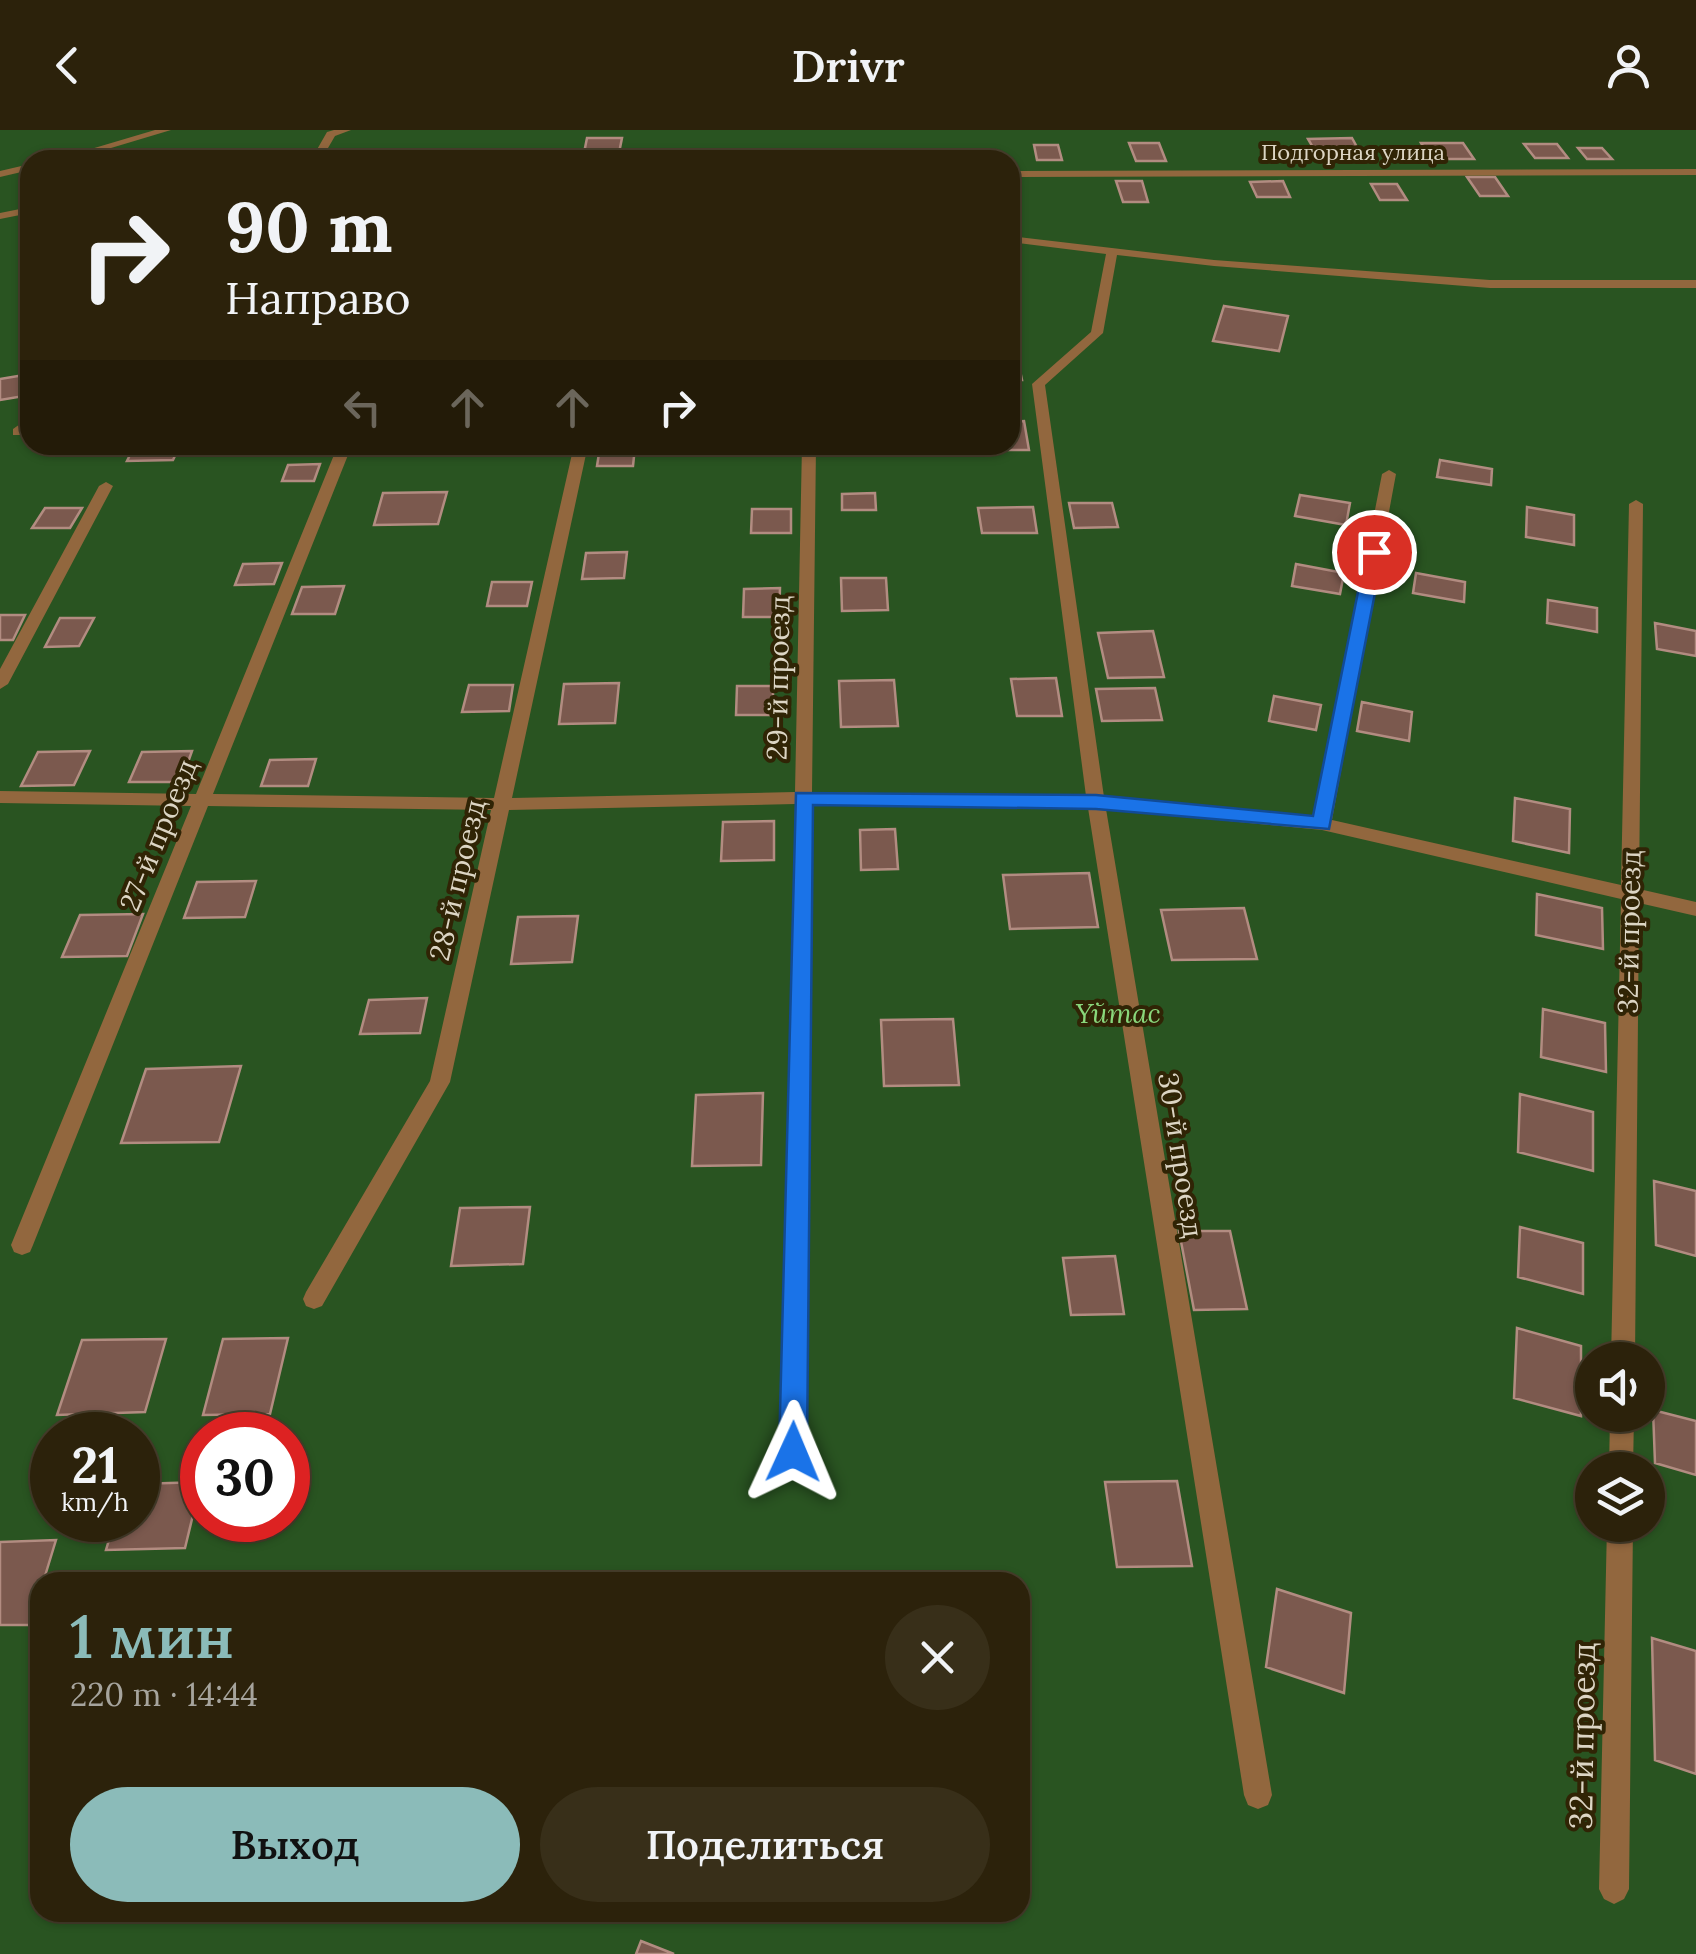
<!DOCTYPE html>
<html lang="ru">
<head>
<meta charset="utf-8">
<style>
	body { margin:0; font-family:Lora,serif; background:#382f19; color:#f1f3f6; height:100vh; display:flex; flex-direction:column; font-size:38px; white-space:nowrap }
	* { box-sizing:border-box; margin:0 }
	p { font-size:32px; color:#a6a49d }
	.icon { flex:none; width:55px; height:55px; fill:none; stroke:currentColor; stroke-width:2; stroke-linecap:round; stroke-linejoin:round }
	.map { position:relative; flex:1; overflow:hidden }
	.sheet { position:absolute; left:30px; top:1442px; width:1000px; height:350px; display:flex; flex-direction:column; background:#2c220b; border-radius:30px; box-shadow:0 2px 8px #0004,0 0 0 2px #483f2c }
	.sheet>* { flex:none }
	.guide { position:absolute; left:20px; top:20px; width:1000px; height:305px; border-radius:30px; box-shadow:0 2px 8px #0004,0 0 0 2px #483f2c; background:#2c220b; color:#f1f3f6; overflow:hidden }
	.fabs { position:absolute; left:1575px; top:1212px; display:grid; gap:20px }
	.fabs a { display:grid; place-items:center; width:90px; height:90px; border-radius:50%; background:#2c220b; box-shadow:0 2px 8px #0004,0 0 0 2px #483f2c; font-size:50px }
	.speed { position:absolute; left:30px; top:1282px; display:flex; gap:20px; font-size:50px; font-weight:700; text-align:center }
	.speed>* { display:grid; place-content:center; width:130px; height:130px; border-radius:50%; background:#2c220b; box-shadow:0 2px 8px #0004,0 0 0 2px #483f2c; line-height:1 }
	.speed small { font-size:25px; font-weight:400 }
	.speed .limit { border:15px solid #d22; background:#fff; color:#111 }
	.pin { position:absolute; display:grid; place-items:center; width:85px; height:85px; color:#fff; margin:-42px; border:5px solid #fff; border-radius:50%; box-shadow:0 2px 10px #0007 }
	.me { position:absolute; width:110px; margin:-55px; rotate:1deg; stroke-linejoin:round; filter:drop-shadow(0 0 8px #0008) }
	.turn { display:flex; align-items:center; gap:35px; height:210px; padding:0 40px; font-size:45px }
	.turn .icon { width:130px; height:130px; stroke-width:2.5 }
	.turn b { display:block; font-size:70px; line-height:85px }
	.lanes { display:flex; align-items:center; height:95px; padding:0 40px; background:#0003; justify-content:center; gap:50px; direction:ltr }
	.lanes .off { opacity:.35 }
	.round { display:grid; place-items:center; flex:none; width:105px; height:105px; border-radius:52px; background:#382f19 }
	.headline { display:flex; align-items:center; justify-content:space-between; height:170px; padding:0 40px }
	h1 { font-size:60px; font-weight:600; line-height:75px; color:#8bbbb9 }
	.cta { display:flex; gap:20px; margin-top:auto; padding:20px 40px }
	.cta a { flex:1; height:115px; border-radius:60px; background:#8bbbb9; color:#111; font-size:40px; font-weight:600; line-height:115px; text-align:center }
	.cta a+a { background:#382f19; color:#f1f3f6 }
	header { display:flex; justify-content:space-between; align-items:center; height:130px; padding:0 40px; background:#2c220b; font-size:45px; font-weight:600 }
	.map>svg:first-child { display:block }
	.green { fill:#295421; fill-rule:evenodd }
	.building { fill:#7b594e; stroke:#b28c81; stroke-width:2.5 }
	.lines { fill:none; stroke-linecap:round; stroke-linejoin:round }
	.service { fill:#92673e; fill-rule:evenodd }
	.minor { fill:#92673e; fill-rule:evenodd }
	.route { fill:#1a73e8; stroke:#114b97; stroke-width:2.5 }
	.labels { text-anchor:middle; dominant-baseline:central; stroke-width:8; stroke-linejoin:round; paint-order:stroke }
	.far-street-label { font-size:22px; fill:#dcd5c4; stroke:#302405 }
	.street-label { font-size:28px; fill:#dcd5c4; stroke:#302405 }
	.park-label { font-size:28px; font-style:italic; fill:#89d77b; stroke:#302405 }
	.near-street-label { font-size:32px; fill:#dcd5c4; stroke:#302405 }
</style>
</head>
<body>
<header><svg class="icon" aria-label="back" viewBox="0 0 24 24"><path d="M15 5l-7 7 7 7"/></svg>Drivr<svg class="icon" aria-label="person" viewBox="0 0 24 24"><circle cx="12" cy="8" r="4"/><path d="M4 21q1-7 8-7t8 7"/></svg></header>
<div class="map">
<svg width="1696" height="1824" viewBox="0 0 1696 1824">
	<rect width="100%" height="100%" fill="#3a2e0f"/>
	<!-- green -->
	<path class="green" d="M0 0H1696V1824H0ZM30 30H1010V315H30ZM1592 1230H1648V1285H1592ZM52 1305H138V1390H52ZM202 1305H288V1390H202ZM1592 1340H1648V1395H1592ZM40 1452H1020V1782H40Z"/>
	<!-- building -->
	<path class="building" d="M587 8H622L619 23H584Z
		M1352 8 1363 28H1319L1308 9Z
		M1129 13H1159L1166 31H1136Z
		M1421 13H1463L1474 29H1431Z
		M1524 14H1557L1568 28H1535Z
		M1034 15H1058L1062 30H1037Z
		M1578 18H1602L1612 29H1587Z
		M1467 47H1495L1508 66H1480Z
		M1116 51H1142L1148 72H1123Z
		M1283 51 1290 67H1257L1250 52Z
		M1371 54H1397L1407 70H1380Z
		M1224 176 1288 186 1279 221 1213 211Z
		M1010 217H1015L1022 250H1010Z
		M30 244V265L0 270V249Z
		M1024 291 1029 320H990L989 315H1010V292Z
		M135 315H180L173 330 127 331Z
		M600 317H635L633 336H597Z
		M1440 330 1492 339 1491 355 1437 347Z
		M320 334 314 351H282L288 335Z
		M447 362 438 394 374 395 383 363Z
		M875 363 876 380H842V364Z
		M1300 365 1350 373 1346 395 1295 386Z
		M1069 373H1112L1118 397 1074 398Z
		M1033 377 1037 403H982L978 378Z
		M1527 377 1574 385V415L1526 407Z
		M45 378H82L70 398H32Z
		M752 379H791V403H751Z
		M627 422 624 448 582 449 586 423Z
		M282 433 274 454 235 455 243 434Z
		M1296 434 1344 443 1340 464 1292 456Z
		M1416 443 1465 452 1464 472 1413 463Z
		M841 448H886L888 480 842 481Z
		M492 452H532L527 476H487Z
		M344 456 335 484H292L302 457Z
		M780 458 779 487H743L744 459Z
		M1548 470 1597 478V502L1547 493Z
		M0 485H25L13 510H0Z
		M60 488H94L79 516 45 517Z
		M1655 493 1696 501V526L1657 519Z
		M1153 501 1164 547 1108 548 1098 503Z
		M1056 548 1062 586H1017L1011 549Z
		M894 550 898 596 841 597 839 551Z
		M619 553 615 593 559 594 564 554Z
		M469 555H513L509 581 462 582Z
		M737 556H773V585H736Z
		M1155 558 1162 590 1102 591 1096 559Z
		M1274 566 1321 575 1316 600 1269 591Z
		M1362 572 1412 582 1409 611 1357 601Z
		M90 621 74 655 21 656 38 622Z
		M192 621 181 652H129L142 622Z
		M316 629 308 656H261L270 630Z
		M1515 668 1570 679 1569 723 1513 711Z
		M774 691V730L721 731 723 692Z
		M895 699 898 739 861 740 860 700Z
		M1089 743 1098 797 1010 799 1003 745Z
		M256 751 245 787 184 788 197 752Z
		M1537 764 1602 778 1603 819 1536 805Z
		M1244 778 1257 829 1172 830 1161 780Z
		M143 784 127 826 62 827 80 785Z
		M578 786 572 832 511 834 518 787Z
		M427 868 420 903 360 904 369 870Z
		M1543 879 1605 893 1606 942 1541 927Z
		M953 889 959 955 884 956 881 890Z
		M241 936 219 1012 121 1013 146 939Z
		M763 963 761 1035 692 1036 696 965Z
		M1520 964 1593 982V1041L1518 1022Z
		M1654 1051 1696 1061V1126L1656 1115Z
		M530 1077 523 1134 451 1136 460 1078Z
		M1520 1097 1583 1113V1164L1518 1147Z
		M1179 1101H1230L1247 1179 1194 1180Z
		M1115 1126 1124 1184 1071 1185 1063 1128Z
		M1517 1198 1581 1216V1286L1514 1268Z
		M288 1208 270 1284 203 1285 223 1209Z
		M166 1209 145 1282 57 1285 82 1210Z
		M1653 1280 1696 1291V1345L1655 1333Z
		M1177 1351 1192 1436 1117 1437 1105 1352Z
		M201 1352 185 1418 106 1420 115 1390H138V1354Z
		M56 1410 30 1495H0V1412Z
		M1277 1459 1351 1483 1344 1563 1266 1537Z
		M1652 1508 1696 1521V1644L1655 1630Z
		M641 1811 674 1824H636Z"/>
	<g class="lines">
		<!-- service -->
		<path class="service" d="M30 77V83L0 89V83Z"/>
		<!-- minor -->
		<path class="minor" d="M155 0H171L71 30H54Z
			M334 0H351L335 6 321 30H311L327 2Z
			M30 34V40L0 47V41Z
			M1696 39V45L1010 47V41Z
			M1010 106 1214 130 1490 150H1696V158H1490L1214 136 1117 125 1103 203 1045 255 1104 667 1315 687 1382 344 1389 340 1396 344 1332 690 1621 755 1629 374 1636 370 1643 374 1639 759 1696 772V786L1639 773 1635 1230H1611L1621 769 1322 700 1106 679 1272 1665 1268 1675 1258 1679 1248 1675 1244 1665 1088 678 812 674 805 1322 802 1330 793 1334 784 1330 781 1322 795 674 509 680 450 952 322 1176 314 1179 306 1176 303 1169 306 1162 430 951 491 680 208 676 33 1115 30 1122 22 1125 14 1122 11 1115 191 676 0 673V661L196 664 338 315H352L213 664 494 668 574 315H588L512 668 795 662 802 315H816L812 662 1086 666 1032 254 1091 202 1106 124 1010 112Z
			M30 287V298L23 305H13V299Z
			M106 352 113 356 8 554 0 559V539L99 356Z
			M1610 1285H1634L1633 1340H1609Z
			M1607 1395H1633L1629 1759 1624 1769 1614 1774 1604 1769 1599 1759Z"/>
	</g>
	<!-- route -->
	<path class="route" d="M1374 417 1383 422 1329 699 1096 679 813 675 807 1322 803 1331 793 1335 783 1331 779 1322 796 663 1096 665 1313 686 1366 422Z"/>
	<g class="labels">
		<!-- far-street labels -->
		<g class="far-street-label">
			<text x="1353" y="22">Подгорная улица</text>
		</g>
		<!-- street labels -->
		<g class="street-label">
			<text transform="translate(778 548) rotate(-89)">29-й проезд</text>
			<text transform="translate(158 705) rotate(-68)">27-й проезд</text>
			<text transform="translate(457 750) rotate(-77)">28-й проезд</text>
			<text transform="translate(1629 802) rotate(-89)">32-й проезд</text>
			<text transform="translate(1181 1025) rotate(81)">30-й проезд</text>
		</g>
		<!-- park labels -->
		<g class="park-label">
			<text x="1118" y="883">Үйтас</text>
		</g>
		<!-- near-street labels -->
		<g class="near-street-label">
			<text transform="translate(1582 1606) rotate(-89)">32-й проезд</text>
		</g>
	</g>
</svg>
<div class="fabs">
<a><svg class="icon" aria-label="sound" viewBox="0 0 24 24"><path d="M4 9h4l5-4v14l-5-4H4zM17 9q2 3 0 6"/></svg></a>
<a><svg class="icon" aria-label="layers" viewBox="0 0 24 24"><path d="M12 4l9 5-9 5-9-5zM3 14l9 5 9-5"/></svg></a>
</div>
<div class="speed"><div>21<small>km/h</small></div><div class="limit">30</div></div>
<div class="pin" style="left:1374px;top:422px;background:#d93025"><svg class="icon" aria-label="arrive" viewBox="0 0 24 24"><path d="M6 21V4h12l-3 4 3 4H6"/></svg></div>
<svg class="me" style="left:793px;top:1322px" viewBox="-20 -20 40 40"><path d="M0-17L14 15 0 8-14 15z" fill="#1a73e8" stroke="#fff" stroke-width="4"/></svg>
<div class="guide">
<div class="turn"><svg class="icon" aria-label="right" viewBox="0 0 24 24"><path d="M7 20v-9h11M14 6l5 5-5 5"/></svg><div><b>90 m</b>Направо</div></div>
<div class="lanes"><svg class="icon off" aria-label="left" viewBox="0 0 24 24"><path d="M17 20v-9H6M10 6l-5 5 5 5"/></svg><svg class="icon off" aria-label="ahead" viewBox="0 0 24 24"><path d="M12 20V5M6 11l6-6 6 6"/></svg><svg class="icon off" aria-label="ahead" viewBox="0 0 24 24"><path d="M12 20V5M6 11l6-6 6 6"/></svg><svg class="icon" aria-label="right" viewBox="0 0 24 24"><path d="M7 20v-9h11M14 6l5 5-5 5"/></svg></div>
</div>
<section class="sheet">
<div class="headline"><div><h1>1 мин</h1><p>220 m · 14:44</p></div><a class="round"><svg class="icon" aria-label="close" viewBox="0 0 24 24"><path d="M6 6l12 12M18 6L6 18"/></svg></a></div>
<div class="cta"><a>Выход</a><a>Поделиться</a></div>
</section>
</div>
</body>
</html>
